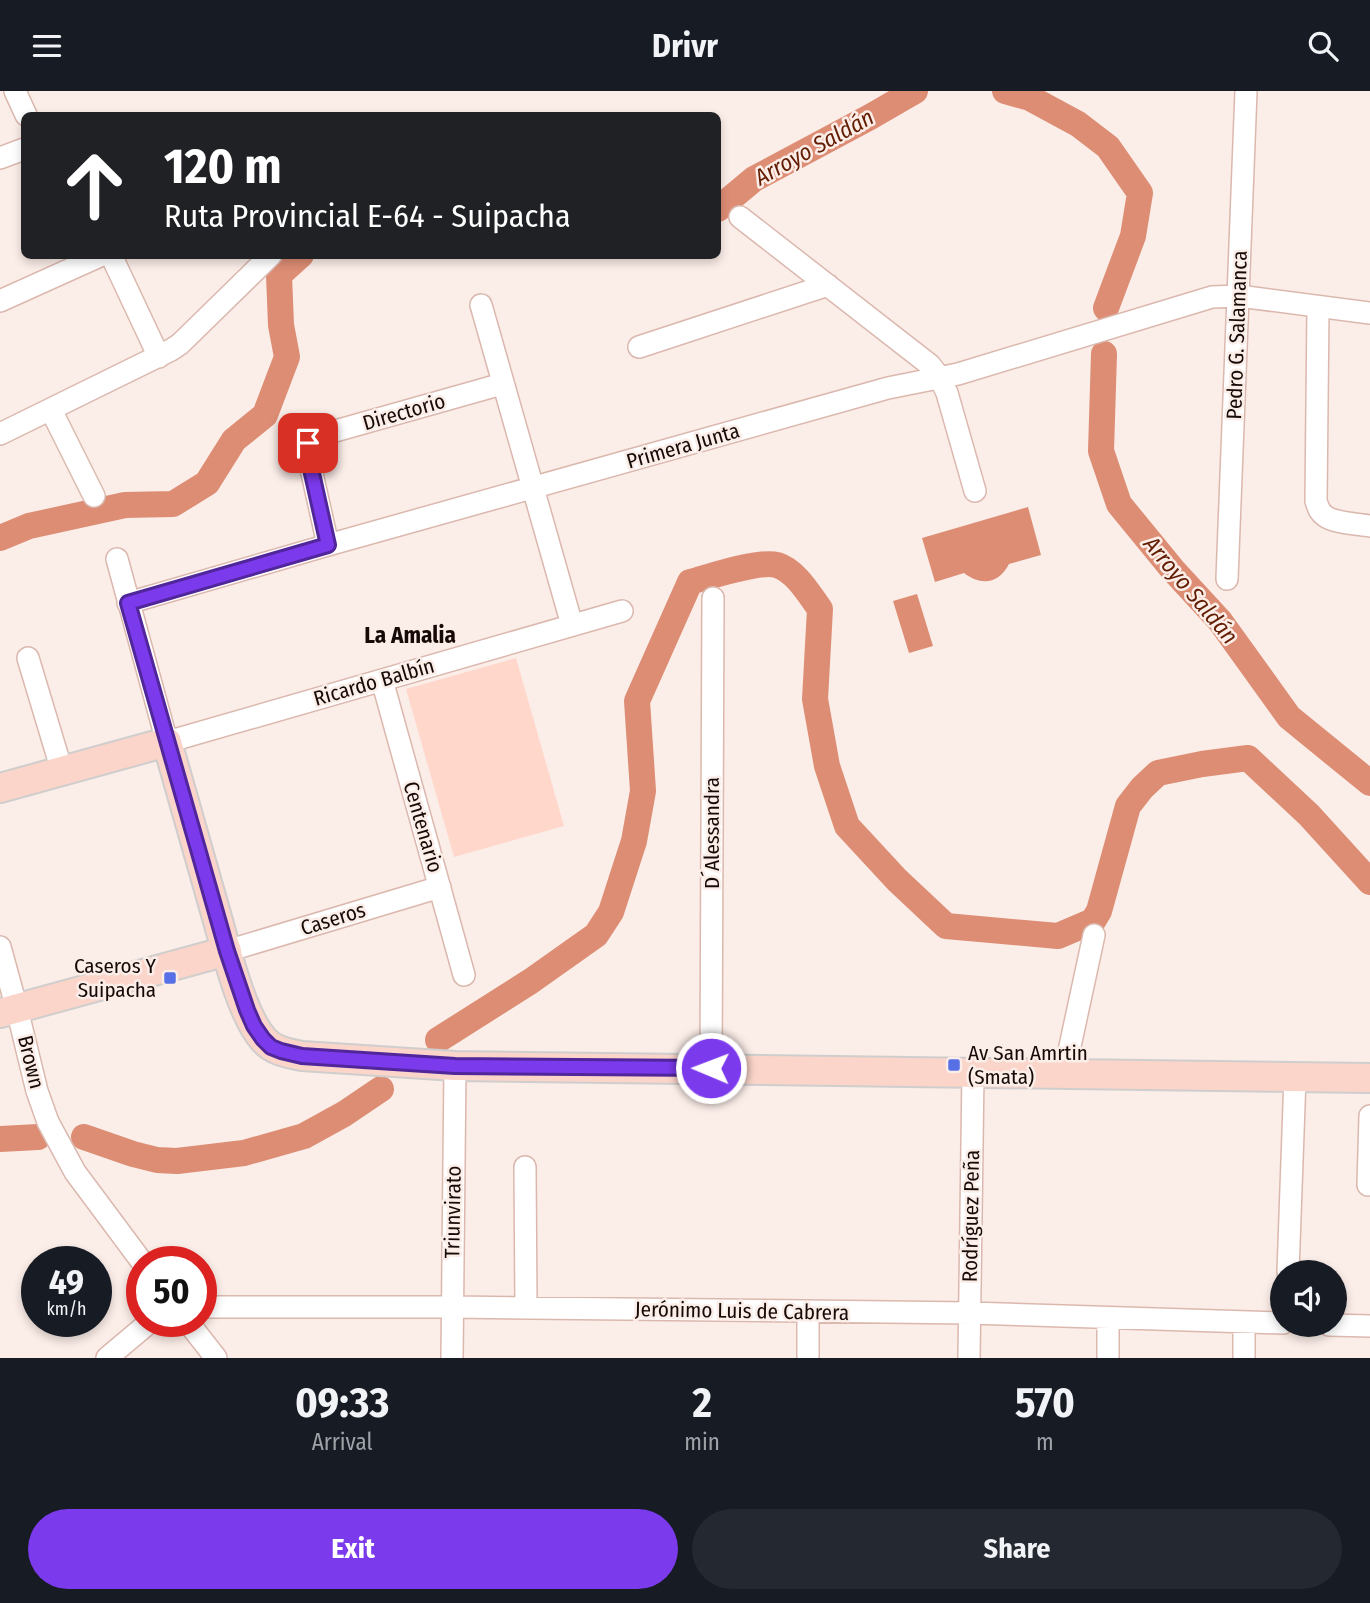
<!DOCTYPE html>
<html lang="en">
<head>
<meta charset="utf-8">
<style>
	body { margin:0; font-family:"Fira Sans Condensed",sans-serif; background:#242831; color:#f1f3f6; height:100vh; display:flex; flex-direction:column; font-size:26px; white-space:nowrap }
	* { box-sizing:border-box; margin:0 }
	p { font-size:23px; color:#9ea1a6 }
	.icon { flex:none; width:38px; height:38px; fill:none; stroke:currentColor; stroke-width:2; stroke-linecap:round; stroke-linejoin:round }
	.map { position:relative; height:1267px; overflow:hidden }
	.side { display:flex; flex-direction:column; background:#171b24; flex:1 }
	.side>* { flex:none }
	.banner { position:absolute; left:21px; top:21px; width:700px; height:147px; border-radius:10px; box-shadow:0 4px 10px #0003; background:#202124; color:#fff; overflow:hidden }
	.controls { position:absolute; left:1270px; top:1169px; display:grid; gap:14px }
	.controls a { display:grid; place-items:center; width:77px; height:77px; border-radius:50%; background:#171b24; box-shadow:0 4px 10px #0003; font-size:35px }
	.speed { position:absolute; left:21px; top:1155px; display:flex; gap:14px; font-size:35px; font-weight:700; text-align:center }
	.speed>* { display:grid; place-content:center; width:91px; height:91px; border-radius:50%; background:#171b24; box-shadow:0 4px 10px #0003; line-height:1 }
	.speed small { font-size:18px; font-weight:400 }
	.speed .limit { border:10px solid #d22; background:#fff; color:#111 }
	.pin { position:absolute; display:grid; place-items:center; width:60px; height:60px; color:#fff; margin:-30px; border-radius:14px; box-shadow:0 4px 10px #0006 }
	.me { position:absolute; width:77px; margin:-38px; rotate:271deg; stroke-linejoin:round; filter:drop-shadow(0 0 5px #0008) }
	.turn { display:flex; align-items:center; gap:24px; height:147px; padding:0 28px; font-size:32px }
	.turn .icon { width:91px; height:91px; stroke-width:2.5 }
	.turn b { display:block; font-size:49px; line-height:60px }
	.eta { display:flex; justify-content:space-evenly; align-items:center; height:119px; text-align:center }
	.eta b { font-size:42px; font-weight:700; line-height:49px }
	.action { display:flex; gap:14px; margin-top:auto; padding:14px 28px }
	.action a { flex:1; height:80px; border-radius:42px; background:#7c3aed; color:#fff; font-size:28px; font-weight:700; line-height:80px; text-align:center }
	.action a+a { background:#242831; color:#f1f3f6 }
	header { display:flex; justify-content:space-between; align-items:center; height:91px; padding:0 28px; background:#171b24; font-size:32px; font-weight:700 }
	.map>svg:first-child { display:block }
	.green { fill:#ffd7cb }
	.water { fill:#dd8d74 }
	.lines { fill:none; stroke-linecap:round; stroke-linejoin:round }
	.river { stroke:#dd8d74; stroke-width:26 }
	.minor-casing { stroke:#dbb8ae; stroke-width:24 }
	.major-casing { stroke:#d0cecd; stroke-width:32 }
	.minor { stroke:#fff; stroke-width:21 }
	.major { stroke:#fbd5ca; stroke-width:28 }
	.route-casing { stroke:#51269a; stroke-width:18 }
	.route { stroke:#7c3aed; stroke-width:12 }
	.poi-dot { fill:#5770e6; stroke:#fbede8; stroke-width:2.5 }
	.labels { text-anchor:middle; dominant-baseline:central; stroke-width:5; stroke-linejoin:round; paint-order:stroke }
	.street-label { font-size:21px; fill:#160a07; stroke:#fbede8 }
	.poi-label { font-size:21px; fill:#160a07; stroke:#fbede8; text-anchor:end }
	.water-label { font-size:23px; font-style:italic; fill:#621c02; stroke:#fbede8 }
	.neighbourhood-label { font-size:23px; font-weight:bold; fill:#160a07; stroke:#fbede8 }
</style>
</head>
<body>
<header><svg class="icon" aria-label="menu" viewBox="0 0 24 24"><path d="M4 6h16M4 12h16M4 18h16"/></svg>Drivr<svg class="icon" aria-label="search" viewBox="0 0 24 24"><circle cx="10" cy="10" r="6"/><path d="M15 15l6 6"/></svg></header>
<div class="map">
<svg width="1370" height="1267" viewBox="0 0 1370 1267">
	<rect width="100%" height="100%" fill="#fbede8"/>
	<!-- green -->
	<path class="green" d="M516 567 564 735 454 766 406 598Z"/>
	<!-- water -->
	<path class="water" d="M1028 416 1041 464 1009 473C999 493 981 495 964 482L935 491 922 447Z
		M917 503 933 555 909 562 893 510Z"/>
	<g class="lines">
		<!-- river -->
		<path class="river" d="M1005 0 1030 7 1078 33 1108 56 1140 102 1133 145 1106 217
			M718 118 754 88 870 26 915 0
			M1104 263 1101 360 1119 413 1173 479 1220 530 1289 626 1370 692
			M0 447 29 435 125 414 173 413 207 392 234 349 265 324 287 266 281 234 279 184 301 164
			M438 949 531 890 596 844 611 821 634 750 643 700 637 610 690 491C709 486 759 469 777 474 796 480 809 503 820 518L815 608 827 675 847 735 897 789 946 835 1058 845 1093 830 1099 820 1128 715 1142 697 1158 682 1202 673 1248 667 1309 724 1370 791
			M84 1046 133 1063 157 1069 177 1070 244 1062 304 1045 344 1023 381 998
			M0 1048 38 1046"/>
		<!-- minor casing -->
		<g class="minor-casing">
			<path id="minor" d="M15 0 26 24
				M0 67 24 58
				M740 126 930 274 940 287 947 302 975 400
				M111 164 159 266
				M0 210 102 164
				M481 214 572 534
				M1318 216 1316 410C1318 416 1319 421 1325 425 1334 432 1358 433 1370 435
				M639 256 828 194
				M51 319 94 405
				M0 343 171 259 180 253 271 164
				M328 454 307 360 308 352 314 346 502 293
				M117 468 167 651 622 520
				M1227 488 1246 0
				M128 512 328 454 888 297 958 283 1212 206 1239 205 1370 222
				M28 567 62 680
				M382 589 464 884
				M0 856 17 918 37 1000 48 1031 75 1081 142 1171
				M227 860 440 796
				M711 977 713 507
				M1064 983 1094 844
				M525 1076 526 1217
				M1368 1094 1370 1025
				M1288 1181 1295 986
				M201 1216H452L970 1222 1283 1232
				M1108 1227V1267
				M187 1230 216 1267
				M1329 1234 1370 1235
				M107 1267 151 1230
				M452 1267 455 975
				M808 1267V1220
				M969 1267 973 982
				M1244 1267V1231"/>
		</g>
		<!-- major casing -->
		<g class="major-casing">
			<path id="major" d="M0 697 167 651C184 710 201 770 218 830 227 862 242 925 264 949 274 960 287 962 302 965L455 975 1370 987
				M0 922 227 860"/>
		</g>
		<!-- minor -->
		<use href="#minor" class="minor"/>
		<!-- major -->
		<use href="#major" class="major"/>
	</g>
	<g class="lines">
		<!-- route casing -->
		<g class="route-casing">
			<path id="route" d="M308 352 307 360 328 454 128 512 227 860 247 919 254 935 263 948 271 956 281 960 302 965 455 975 711 977"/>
		</g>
		<!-- route -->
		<use href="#route" class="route"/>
	</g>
	<!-- markers -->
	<g class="poi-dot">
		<rect x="163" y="880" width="14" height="14" rx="3.5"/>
		<rect x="947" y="967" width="14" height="14" rx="3.5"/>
	</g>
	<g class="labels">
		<!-- street labels -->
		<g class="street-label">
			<text transform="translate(1237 244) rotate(-88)">Pedro G. Salamanca</text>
			<text transform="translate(404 321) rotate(-16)">Directorio</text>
			<text transform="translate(683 355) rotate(-16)">Primera Junta</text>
			<text transform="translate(374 591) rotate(-16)">Ricardo Balbín</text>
			<text transform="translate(423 736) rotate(74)">Centenario</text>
			<text transform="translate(712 742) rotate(-90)">D´Alessandra</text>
			<text transform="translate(333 828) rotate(-17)">Caseros</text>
			<text transform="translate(31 971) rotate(76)">Brown</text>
			<text transform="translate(453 1121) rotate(-89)">Triunvirato</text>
			<text transform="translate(971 1125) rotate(-89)">Rodríguez Peña</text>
			<text transform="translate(742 1220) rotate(1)">Jerónimo Luis de Cabrera</text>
		</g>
		<!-- poi labels -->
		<g class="poi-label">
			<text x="156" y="875">Caseros Y<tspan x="156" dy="24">Suipacha</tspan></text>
			<text x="968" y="962" text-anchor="start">Av San Amrtin<tspan x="968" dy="24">(Smata)</tspan></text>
		</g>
		<!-- water labels -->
		<g class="water-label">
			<text transform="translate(814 56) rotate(-29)">Arroyo Saldán</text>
			<text transform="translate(1191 499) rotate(50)">Arroyo Saldán</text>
		</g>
		<!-- neighbourhood labels -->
		<g class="neighbourhood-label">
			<text x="410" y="544">La Amalia</text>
		</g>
	</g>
</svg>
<div class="controls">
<a><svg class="icon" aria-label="sound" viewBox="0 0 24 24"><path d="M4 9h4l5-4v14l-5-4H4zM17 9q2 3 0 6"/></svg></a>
</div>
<div class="speed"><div>49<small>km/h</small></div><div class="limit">50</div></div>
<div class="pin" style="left:308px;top:352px;background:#d93025"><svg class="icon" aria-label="arrive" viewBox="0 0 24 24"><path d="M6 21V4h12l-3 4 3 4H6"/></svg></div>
<svg class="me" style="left:711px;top:977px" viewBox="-20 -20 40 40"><circle r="17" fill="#7c3aed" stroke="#fff" stroke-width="3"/><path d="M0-11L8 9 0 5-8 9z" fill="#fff"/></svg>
<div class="banner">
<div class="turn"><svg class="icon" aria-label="ahead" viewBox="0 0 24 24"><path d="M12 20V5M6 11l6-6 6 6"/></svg><div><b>120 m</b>Ruta Provincial E-64 - Suipacha</div></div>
</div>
</div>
<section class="side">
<div class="eta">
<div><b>09:33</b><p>Arrival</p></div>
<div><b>2</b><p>min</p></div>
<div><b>570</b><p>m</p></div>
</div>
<div class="action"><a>Exit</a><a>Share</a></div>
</section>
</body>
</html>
